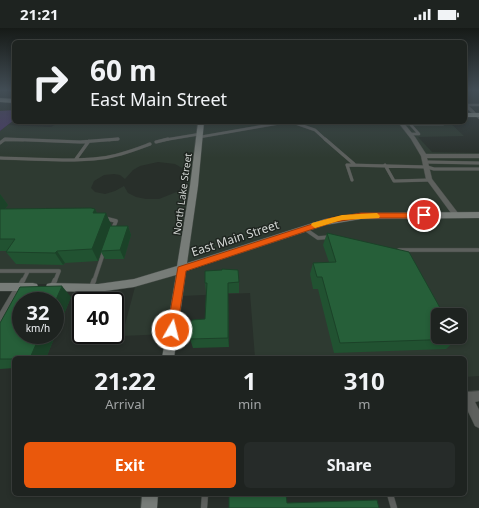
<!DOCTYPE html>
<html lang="en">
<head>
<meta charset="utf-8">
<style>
	body { margin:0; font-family:"Noto Sans",sans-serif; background:#262b29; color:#f1f3f6; height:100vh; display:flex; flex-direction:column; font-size:15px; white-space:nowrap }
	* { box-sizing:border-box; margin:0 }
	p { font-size:13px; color:#a1a4a5 }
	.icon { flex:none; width:22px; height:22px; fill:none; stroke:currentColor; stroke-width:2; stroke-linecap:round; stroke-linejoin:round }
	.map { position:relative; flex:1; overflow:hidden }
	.sheet { position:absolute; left:12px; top:328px; width:455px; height:140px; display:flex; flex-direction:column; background:#1e2320; border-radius:6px; box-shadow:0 2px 6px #0003,0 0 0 1px #3c403e }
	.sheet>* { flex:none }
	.hud { position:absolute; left:12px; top:12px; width:455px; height:84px; border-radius:6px; box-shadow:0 2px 6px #0003,0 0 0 1px #3c403e; background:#1e2320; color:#f1f3f6; overflow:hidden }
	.fabs { position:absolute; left:431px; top:280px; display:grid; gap:8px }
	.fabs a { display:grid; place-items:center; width:36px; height:36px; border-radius:6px; background:#1e2320; box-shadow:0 2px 6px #0003,0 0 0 1px #3c403e; font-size:20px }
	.speed { position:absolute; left:12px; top:264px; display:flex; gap:8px; font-size:20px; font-weight:700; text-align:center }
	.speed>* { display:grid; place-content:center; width:52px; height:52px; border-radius:50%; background:#1e2320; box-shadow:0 2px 6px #0003,0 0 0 1px #3c403e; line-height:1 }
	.speed small { font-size:10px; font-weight:400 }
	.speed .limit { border:2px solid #111; border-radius:6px; background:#fff; color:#111 }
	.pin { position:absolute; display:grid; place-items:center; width:34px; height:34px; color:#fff; margin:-17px; border:2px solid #fff; border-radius:50%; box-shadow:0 1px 4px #0007 }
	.me { position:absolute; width:44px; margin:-22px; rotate:8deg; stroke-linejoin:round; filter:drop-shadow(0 0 3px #0008) }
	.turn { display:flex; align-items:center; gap:14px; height:84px; padding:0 12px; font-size:18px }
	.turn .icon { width:52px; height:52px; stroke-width:2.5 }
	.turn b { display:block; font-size:28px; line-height:34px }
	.eta { display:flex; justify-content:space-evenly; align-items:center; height:68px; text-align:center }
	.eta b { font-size:24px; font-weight:700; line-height:28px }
	.primary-button { display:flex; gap:8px; margin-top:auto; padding:8px 12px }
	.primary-button a { flex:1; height:46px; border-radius:6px; background:#ea580c; color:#fff; font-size:16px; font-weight:700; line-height:46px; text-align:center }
	.primary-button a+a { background:#262b29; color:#f1f3f6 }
	.status { display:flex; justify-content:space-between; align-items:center; height:28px; padding:0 20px; background:#1e2320; direction:ltr }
	.status svg { height:11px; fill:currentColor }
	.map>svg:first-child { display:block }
	.built { fill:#2e3a31; fill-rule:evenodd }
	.green { fill:#4a396a }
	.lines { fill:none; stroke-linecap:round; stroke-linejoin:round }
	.lane-far4-casing { stroke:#434a45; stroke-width:3 }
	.lane-far3-casing { stroke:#434a45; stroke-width:3.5 }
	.lane-far2-casing { stroke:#434a45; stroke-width:4.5 }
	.lane-far1-casing { stroke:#434a45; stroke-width:5.5 }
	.lane-casing { stroke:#434a45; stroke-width:7 }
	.street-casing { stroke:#434a45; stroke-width:1 }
	.secondary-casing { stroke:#434a45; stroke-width:1 }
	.primary-casing { stroke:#434a45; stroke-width:1 }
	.lane-far4 { stroke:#5d605d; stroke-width:2.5 }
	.lane-far3 { stroke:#5d605d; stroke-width:3 }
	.lane-far2 { stroke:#5d605d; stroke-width:3.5 }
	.lane-far1 { stroke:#5d605d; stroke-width:4.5 }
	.lane { stroke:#5d605d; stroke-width:6 }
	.street { fill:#5d605d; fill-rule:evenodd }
	.secondary { fill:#777c78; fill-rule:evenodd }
	.primary { fill:#8b918c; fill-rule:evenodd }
	.wall { fill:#215231 }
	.shaded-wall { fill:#1b4228 }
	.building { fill:#265f39; stroke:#1b4228 }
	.route { fill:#ea580c; stroke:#983908 }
	.slow { fill:#f59e0b }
	.labels { text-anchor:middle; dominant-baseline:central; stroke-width:3; stroke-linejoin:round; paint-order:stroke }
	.far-street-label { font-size:10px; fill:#d3d7d4; stroke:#1f2520 }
	.street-label { font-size:12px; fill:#d3d7d4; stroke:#1f2520 }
</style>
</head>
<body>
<div class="status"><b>21:21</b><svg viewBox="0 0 49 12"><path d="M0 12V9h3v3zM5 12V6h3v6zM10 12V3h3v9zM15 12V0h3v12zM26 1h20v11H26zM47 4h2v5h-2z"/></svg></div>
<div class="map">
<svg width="479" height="480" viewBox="0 0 479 480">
	<rect width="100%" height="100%" fill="#282f2a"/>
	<!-- built -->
	<path class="built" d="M60 94H199L178 239 134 251 118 254 99 256H0V103L8 97 51 99ZM158 134 175 136 182 140 187 145 188 151 185 157 179 163 159 171H146L136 169 128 165 124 158 115 163 105 166 95 164 91 160 94 153 104 147 114 146 120 147 125 151 133 142 140 138Z
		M204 94H449L464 108 418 109 432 124 479 125V184L360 185 340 187 323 191 186 236Z
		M479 189V348L465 349V330H415L414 328 255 330 250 265 181 268 185 244 326 196 362 191ZM438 287H460V309H438Z
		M176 246 167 306 122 308 135 259Z"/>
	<!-- green -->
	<path class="green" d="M14 82V92L0 103V83Z"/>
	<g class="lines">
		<!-- lane-far4 casing -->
		<g class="lane-far4-casing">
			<path id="lane-far4" d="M292 94 315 102 326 112
				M401 96H443
				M410 96 419 106H410
				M200 109 286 94
				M4 112H23
				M109 112 118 111
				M164 112 200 106"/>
		</g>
		<!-- lane-far3 casing -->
		<g class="lane-far3-casing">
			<path id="lane-far3" d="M325 111 354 136
				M156 114 168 111
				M0 115 5 111 80 114 118 111
				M0 130C34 131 69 134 102 130 119 128 134 122 150 116
				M76 131 89 113
				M426 134 479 135
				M385 137 394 153 430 152
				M352 152 347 137 427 139 434 141H479"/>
		</g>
		<!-- lane-far2 casing -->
		<g class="lane-far2-casing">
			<path id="lane-far2" d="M104 190 116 193 112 203
				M305 201 318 210 331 209
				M399 222H478
				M0 243H28L23 253
				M28 243H59L55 253
				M94 253 104 223"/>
		</g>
		<!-- lane-far1 casing -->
		<g class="lane-far1-casing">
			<path id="lane-far1" d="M19 259 23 252
				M52 259 55 252
				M91 260 94 252
				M366 330H392"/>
		</g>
		<!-- lane casing -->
		<g class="lane-casing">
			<path id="lane" d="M390 466 394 480
				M204 480 205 466"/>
		</g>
		<!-- street casing -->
		<g class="street-casing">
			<path id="street" d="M465 76H479V78H469L479 88V91L465 79Z
				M398 94H403L415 109 426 126H479V130H427L432 151 458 185V189H454L426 151 421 128 411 111Z
				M19 256 22 257 23 259 3 296 0 297V284L16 257Z
				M479 363V373L475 374 479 382V400L475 398 465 377V364Z"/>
		</g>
		<!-- secondary casing -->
		<g class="secondary-casing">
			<path id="secondary" d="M198 94H204L198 158 187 235 325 191 361 185 479 184V190L361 191 326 197 186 243 174 330H162L176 247 134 259 98 264 51 263 47 262 46 259 47 256 51 255 98 256 134 251 177 238 190 158Z
				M0 255H33L37 256 38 259 37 262 33 263H0Z
				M142 466H158L157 480H141Z"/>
		</g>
		<!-- primary casing -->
		<g class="primary-casing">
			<path id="primary" d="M0 70 14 71V75L0 74Z
				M465 85H479V89H465Z"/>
		</g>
		<!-- lane-far4 -->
		<use href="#lane-far4" class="lane-far4"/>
		<!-- lane-far3 -->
		<use href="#lane-far3" class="lane-far3"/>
		<!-- lane-far2 -->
		<use href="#lane-far2" class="lane-far2"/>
		<!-- lane-far1 -->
		<use href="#lane-far1" class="lane-far1"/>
		<!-- lane -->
		<use href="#lane" class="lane"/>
		<!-- street -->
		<use href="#street" class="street"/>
		<!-- secondary -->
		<use href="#secondary" class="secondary"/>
		<!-- primary -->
		<use href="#primary" class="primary"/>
	</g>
	<!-- wall -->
	<path class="wall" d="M475 62H479V65H478Z
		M0 166 8 177 5 181H95L97 185 111 196V198H128L131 207 124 231H105L101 224 98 233 65 235 63 237 16 236 6 224 7 223H0Z
		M327 205 457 311 446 321 334 325 318 261H313L310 246 313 235 329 234 323 217Z
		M239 254V265H228L229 319 193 320 188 305 205 291 206 265 205 255Z
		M71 269 46 330H14V340L0 341V295Z"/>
	<!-- shaded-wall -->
	<path class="shaded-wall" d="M0 166 8 177 0 187Z
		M95 181 100 192 93 185Z
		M106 185 111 196 102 223H101V224L98 233 92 221Z
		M128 198 131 207 124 231 120 222Z
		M57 223 65 235 63 237 55 225Z
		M228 255V265L229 319 228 310Z
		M62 258 71 269 46 330H30L40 307H55V274Z"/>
	<!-- building -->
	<path class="building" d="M91 180 95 181 93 185H106L92 221 57 223 55 225 6 224 15 211H0V181Z
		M110 198H128L120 222 101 223Z
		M327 205 409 224 444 287H438V309H456L457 311 340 315 322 249H317L313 235 336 234Z
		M222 241 238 242 239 254 228 255V310L190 311 191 305H188L192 292 205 291 207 255H205V243L222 242Z
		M62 258 55 274V273H21V307H40L30 330H14V331H0V295L20 259Z
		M229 466H286L287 475 377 472 379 480H229Z"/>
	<!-- sky -->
	<linearGradient id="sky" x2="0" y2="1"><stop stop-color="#161a17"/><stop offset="0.48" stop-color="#424d55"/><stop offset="1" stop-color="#424d55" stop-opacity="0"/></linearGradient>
	<rect width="479" height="130" fill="url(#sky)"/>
	<!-- route -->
	<path class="route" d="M361 185H424L428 187 424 190H361L334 194 186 243 177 302 176 305 172 306 168 305 167 302 178 239 331 190Z"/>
	<!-- slow -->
	<path class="slow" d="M377 185 380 188 379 190 342 192 315 200 311 197 312 195 342 187Z"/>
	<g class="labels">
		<!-- far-street labels -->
		<g class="far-street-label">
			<text transform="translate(182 166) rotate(-82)">North Lake Street</text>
		</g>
		<!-- street labels -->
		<g class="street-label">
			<text transform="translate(235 210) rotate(-18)">East Main Street</text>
		</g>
	</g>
</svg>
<div class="fabs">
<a><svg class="icon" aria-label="layers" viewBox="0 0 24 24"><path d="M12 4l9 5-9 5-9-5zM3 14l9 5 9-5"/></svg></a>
</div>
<div class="speed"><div>32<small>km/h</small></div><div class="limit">40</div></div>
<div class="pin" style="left:424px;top:187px;background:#d93025"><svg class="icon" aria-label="arrive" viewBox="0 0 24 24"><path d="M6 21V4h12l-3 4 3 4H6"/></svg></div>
<svg class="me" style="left:172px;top:302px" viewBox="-20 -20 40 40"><circle r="17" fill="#ea580c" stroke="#fff" stroke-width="3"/><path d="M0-11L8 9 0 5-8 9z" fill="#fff"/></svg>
<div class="hud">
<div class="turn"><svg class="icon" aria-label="right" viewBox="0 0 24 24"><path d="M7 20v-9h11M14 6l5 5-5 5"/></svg><div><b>60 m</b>East Main Street</div></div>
</div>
<section class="sheet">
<div class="eta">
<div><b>21:22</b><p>Arrival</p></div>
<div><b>1</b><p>min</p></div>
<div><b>310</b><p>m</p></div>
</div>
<div class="primary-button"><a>Exit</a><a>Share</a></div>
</section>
</div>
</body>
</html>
